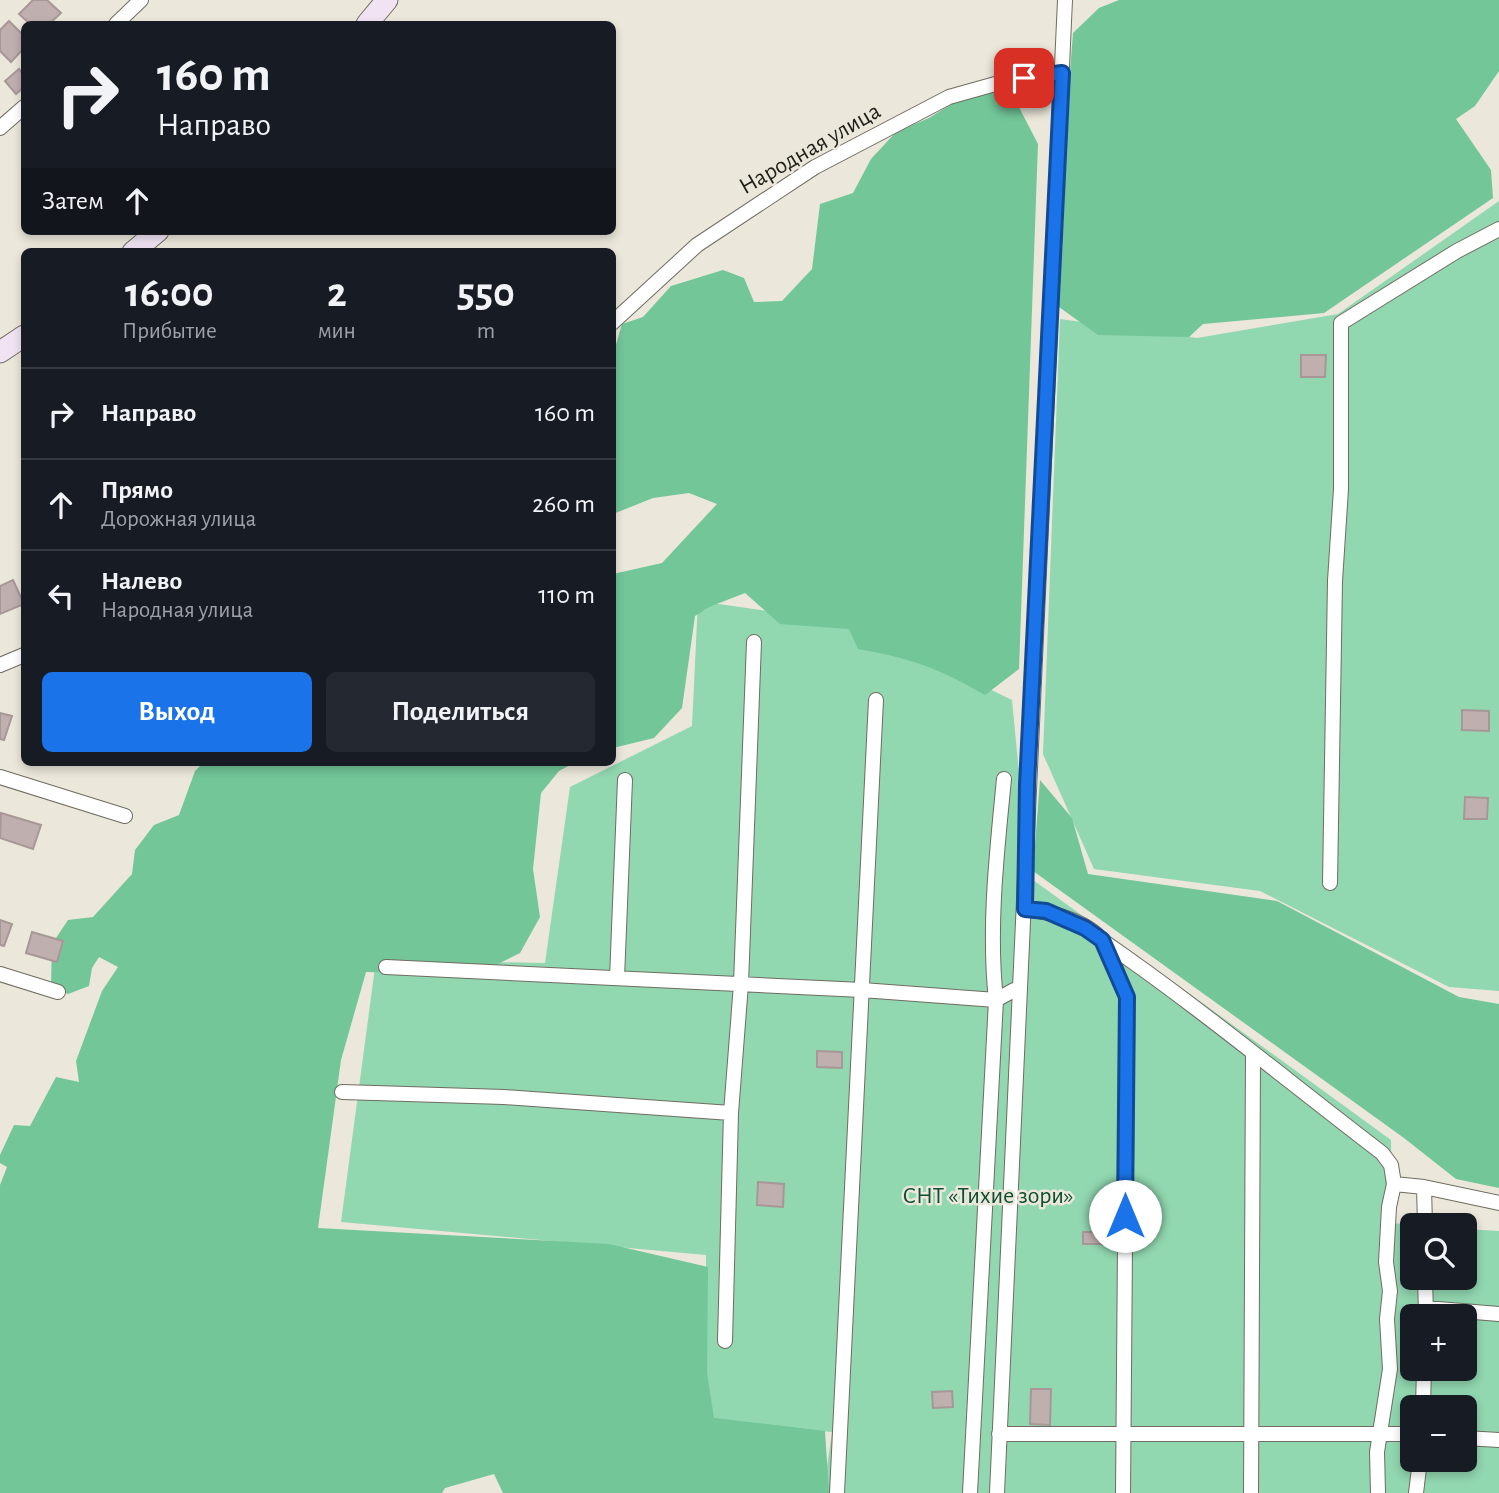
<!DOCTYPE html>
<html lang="ru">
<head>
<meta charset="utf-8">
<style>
	body { margin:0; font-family:"Alegreya Sans",sans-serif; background:#242831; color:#f1f3f6; height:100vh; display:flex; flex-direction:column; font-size:26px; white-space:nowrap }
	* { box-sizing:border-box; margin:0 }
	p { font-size:23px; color:#9ea1a6 }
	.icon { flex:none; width:38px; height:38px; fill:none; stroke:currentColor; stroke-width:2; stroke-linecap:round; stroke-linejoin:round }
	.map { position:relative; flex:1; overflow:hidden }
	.panel { position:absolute; left:21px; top:248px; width:595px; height:518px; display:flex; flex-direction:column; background:#171b24; border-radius:10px; box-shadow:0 4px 10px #0003 }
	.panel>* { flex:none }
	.top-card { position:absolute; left:21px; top:21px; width:595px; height:214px; border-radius:10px; box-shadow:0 4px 10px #0003; background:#171b24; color:#f1f3f6; overflow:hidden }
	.controls { position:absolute; left:1400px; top:1213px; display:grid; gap:14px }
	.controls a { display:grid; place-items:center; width:77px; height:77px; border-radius:10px; background:#171b24; box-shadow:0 4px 10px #0003; font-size:35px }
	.pin { position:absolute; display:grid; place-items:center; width:60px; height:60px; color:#fff; margin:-30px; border-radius:14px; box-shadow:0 4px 10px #0006 }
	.me { position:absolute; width:77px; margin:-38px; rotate:0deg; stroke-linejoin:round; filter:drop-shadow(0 0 5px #0008) }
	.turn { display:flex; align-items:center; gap:24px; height:147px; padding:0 21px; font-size:32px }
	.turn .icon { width:91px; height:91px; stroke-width:2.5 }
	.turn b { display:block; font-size:49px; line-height:60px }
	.then { display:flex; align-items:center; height:66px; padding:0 21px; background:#0003; gap:14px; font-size:26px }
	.eta { display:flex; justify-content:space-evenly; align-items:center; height:119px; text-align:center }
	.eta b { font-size:42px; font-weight:700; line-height:49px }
	.action { display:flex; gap:14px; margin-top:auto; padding:14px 21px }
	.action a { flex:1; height:80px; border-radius:10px; background:#1a73e8; color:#fff; font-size:28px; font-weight:700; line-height:80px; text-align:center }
	.action a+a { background:#242831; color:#f1f3f6 }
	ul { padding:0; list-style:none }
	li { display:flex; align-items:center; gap:21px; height:91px; padding:0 21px; border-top:2px solid #363941 }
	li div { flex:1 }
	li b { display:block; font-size:26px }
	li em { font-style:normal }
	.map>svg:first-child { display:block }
	.green { fill:#91d7b0; fill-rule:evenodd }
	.forest { fill:#72c698 }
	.building { fill:#bfafae; stroke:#a79897; stroke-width:2 }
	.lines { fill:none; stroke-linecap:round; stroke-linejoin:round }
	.minor-casing { stroke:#706c61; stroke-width:16 }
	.secondary-casing { stroke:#706c61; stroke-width:23 }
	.minor { stroke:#fff; stroke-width:14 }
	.secondary { stroke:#f1e3f4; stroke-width:21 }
	.route-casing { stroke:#114b97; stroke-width:18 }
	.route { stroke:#1a73e8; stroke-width:12 }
	.labels { text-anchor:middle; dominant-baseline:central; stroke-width:5; stroke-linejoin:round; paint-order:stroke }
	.street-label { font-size:24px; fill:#1f1e19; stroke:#ebe7da }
	.park-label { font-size:24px; fill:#0c4f32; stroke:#ebe7da }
</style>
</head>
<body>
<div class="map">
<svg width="1499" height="1493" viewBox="0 0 1499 1493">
	<rect width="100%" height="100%" fill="#ebe7da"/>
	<!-- green -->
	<path class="green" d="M1499 201V991L1449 987 1260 891 1094 869 1043 754 1060 319 1197 338 1338 314Z
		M698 601 856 624 1012 700 1029 877 1391 1140 1392 1223 1412 1225V1278H1465V1229L1499 1231V1493H800L825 1481 832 1432 706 1421V1255L341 1222 376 960 545 963 570 787 692 726ZM1412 1316H1465V1368H1412ZM1412 1407H1465V1460H1412Z"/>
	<!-- forest -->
	<path class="forest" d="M1119 0H1499V71L1475 106 1456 119 1491 170 1493 198 1324 313 1203 324 1189 337 1098 335 1052 302 1073 33 1099 8Z
		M1009 88 1038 144 1019 669 985 695C939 668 910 658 858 649L849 629 780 624 745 593 709 607 695 616 682 708 654 738 613 748V574L662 563 717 504 689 493 653 498 613 514V355L622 324 643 317 671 286 723 270 744 278 754 302 782 301 812 269 820 204 853 193 871 159 896 132 929 118 965 96Z
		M203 763H574L559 771 541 793 533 869 540 917 520 953 478 974 366 972 341 1060 318 1228 609 1244 708 1267 707 1373 714 1418 825 1431 829 1493H503L494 1474 445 1488 442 1493H0V1185L7 1167 0 1163V1155L14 1125 30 1126 56 1077 79 1082 76 1061 102 991 118 967 99 957 92 968 89 986 68 994 51 986 52 944 68 920 93 917 132 874 135 850 154 825 179 815 195 771Z
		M1040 780 1072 818 1088 874 1277 901 1459 997 1499 1004V1188L1456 1179 1404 1138 1033 871Z"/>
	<!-- building -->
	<path class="building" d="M33 0H47L61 13 49 24H30L19 14Z
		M9 21 24 36V48L11 62 0 51V30Z
		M19 69 24 75V87L16 94 5 81Z
		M1301 355H1326L1325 377H1301Z
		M13 580 24 604 0 614V586Z
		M1462 710 1489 711V731L1462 730Z
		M0 713 12 716 4 740 0 739Z
		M1465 797 1488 798 1487 819H1464Z
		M1 813 41 825 33 849 0 838Z
		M0 920 12 924 4 946 0 945Z
		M32 932 63 941 57 962 26 953Z
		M817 1051 842 1052V1068L817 1067Z
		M758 1182 784 1184 783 1207 757 1205Z
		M1083 1232H1104V1244H1083Z
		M1031 1389H1051L1050 1425 1030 1424Z
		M952 1391 953 1407 933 1408 932 1392Z"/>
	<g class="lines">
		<!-- minor casing -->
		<g class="minor-casing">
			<path id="minor" d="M116 24 141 0
				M0 128 24 107
				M612 323 697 245 815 167 949 97 1006 81 1062 73
				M0 665 24 655
				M0 777 125 816
				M1330 883 1335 581 1341 489V323L1457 251 1499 229
				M1025 909C1049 912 1085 920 1102 940 1113 955 1119 980 1127 997L1123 1493
				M1103 941C1199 1007 1289 1082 1382 1153L1391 1165 1394 1184
				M386 967 862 990 996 1000 1014 990H1020
				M0 974 58 992
				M617 978 625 780
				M342 1092 504 1097 731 1113
				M1424 1187 1425 1225
				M1425 1278 1426 1315
				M1426 1308 1499 1314
				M725 1341 731 1113 741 984 754 642
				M1423 1407 1424 1368
				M999 1434H1412
				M1465 1438 1499 1440
				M837 1493 876 700
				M970 1493 996 1000C988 928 997 851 1004 779
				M997 1493 1065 0
				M1251 1493 1253 1055
				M1378 1493 1377 1452 1390 1369 1387 1319 1390 1291 1386 1262 1389 1207 1394 1184 1424 1187 1499 1203
				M1416 1493 1420 1460"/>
		</g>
		<!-- secondary casing -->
		<g class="secondary-casing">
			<path id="secondary" d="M367 24 387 0
				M133 252 158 231
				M0 352 24 336"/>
		</g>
		<!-- minor -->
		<use href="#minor" class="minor"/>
		<!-- secondary -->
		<use href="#secondary" class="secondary"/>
	</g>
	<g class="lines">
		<!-- route casing -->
		<g class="route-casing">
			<path id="route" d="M1024 78 1062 73 1027 785 1025 909 1046 911 1085 928 1102 940 1127 997 1125 1216"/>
		</g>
		<!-- route -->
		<use href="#route" class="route"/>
	</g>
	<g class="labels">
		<!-- street labels -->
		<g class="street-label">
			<text transform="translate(810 149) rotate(-30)">Народная улица</text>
		</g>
		<!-- park labels -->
		<g class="park-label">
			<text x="988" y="1196">СНТ «Тихие зори»</text>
		</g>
	</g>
</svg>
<div class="controls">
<a><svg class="icon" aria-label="search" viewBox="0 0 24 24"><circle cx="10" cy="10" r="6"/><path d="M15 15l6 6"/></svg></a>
<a>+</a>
<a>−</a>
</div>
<div class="pin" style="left:1024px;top:78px;background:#d93025"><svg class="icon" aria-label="arrive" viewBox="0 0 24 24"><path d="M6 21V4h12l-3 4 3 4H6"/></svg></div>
<svg class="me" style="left:1125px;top:1216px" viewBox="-20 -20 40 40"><circle r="19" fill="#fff"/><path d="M0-13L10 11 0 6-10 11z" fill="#1a73e8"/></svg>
<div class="top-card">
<div class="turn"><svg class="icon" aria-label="right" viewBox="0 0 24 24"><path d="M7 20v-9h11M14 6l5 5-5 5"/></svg><div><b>160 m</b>Направо</div></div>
<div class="then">Затем<svg class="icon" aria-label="ahead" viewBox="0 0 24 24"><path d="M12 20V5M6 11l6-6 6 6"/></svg></div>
</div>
<section class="panel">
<div class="eta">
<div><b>16:00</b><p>Прибытие</p></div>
<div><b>2</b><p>мин</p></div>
<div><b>550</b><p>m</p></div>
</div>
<ul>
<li><svg class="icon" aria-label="right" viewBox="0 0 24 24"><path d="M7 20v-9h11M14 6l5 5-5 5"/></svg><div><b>Направо</b></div><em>160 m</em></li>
<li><svg class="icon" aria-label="ahead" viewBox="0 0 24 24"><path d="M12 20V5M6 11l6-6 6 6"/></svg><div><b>Прямо</b><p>Дорожная улица</p></div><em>260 m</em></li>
<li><svg class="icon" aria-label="left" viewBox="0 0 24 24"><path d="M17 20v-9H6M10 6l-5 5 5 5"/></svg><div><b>Налево</b><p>Народная улица</p></div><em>110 m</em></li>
</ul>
<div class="action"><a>Выход</a><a>Поделиться</a></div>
</section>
</div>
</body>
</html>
